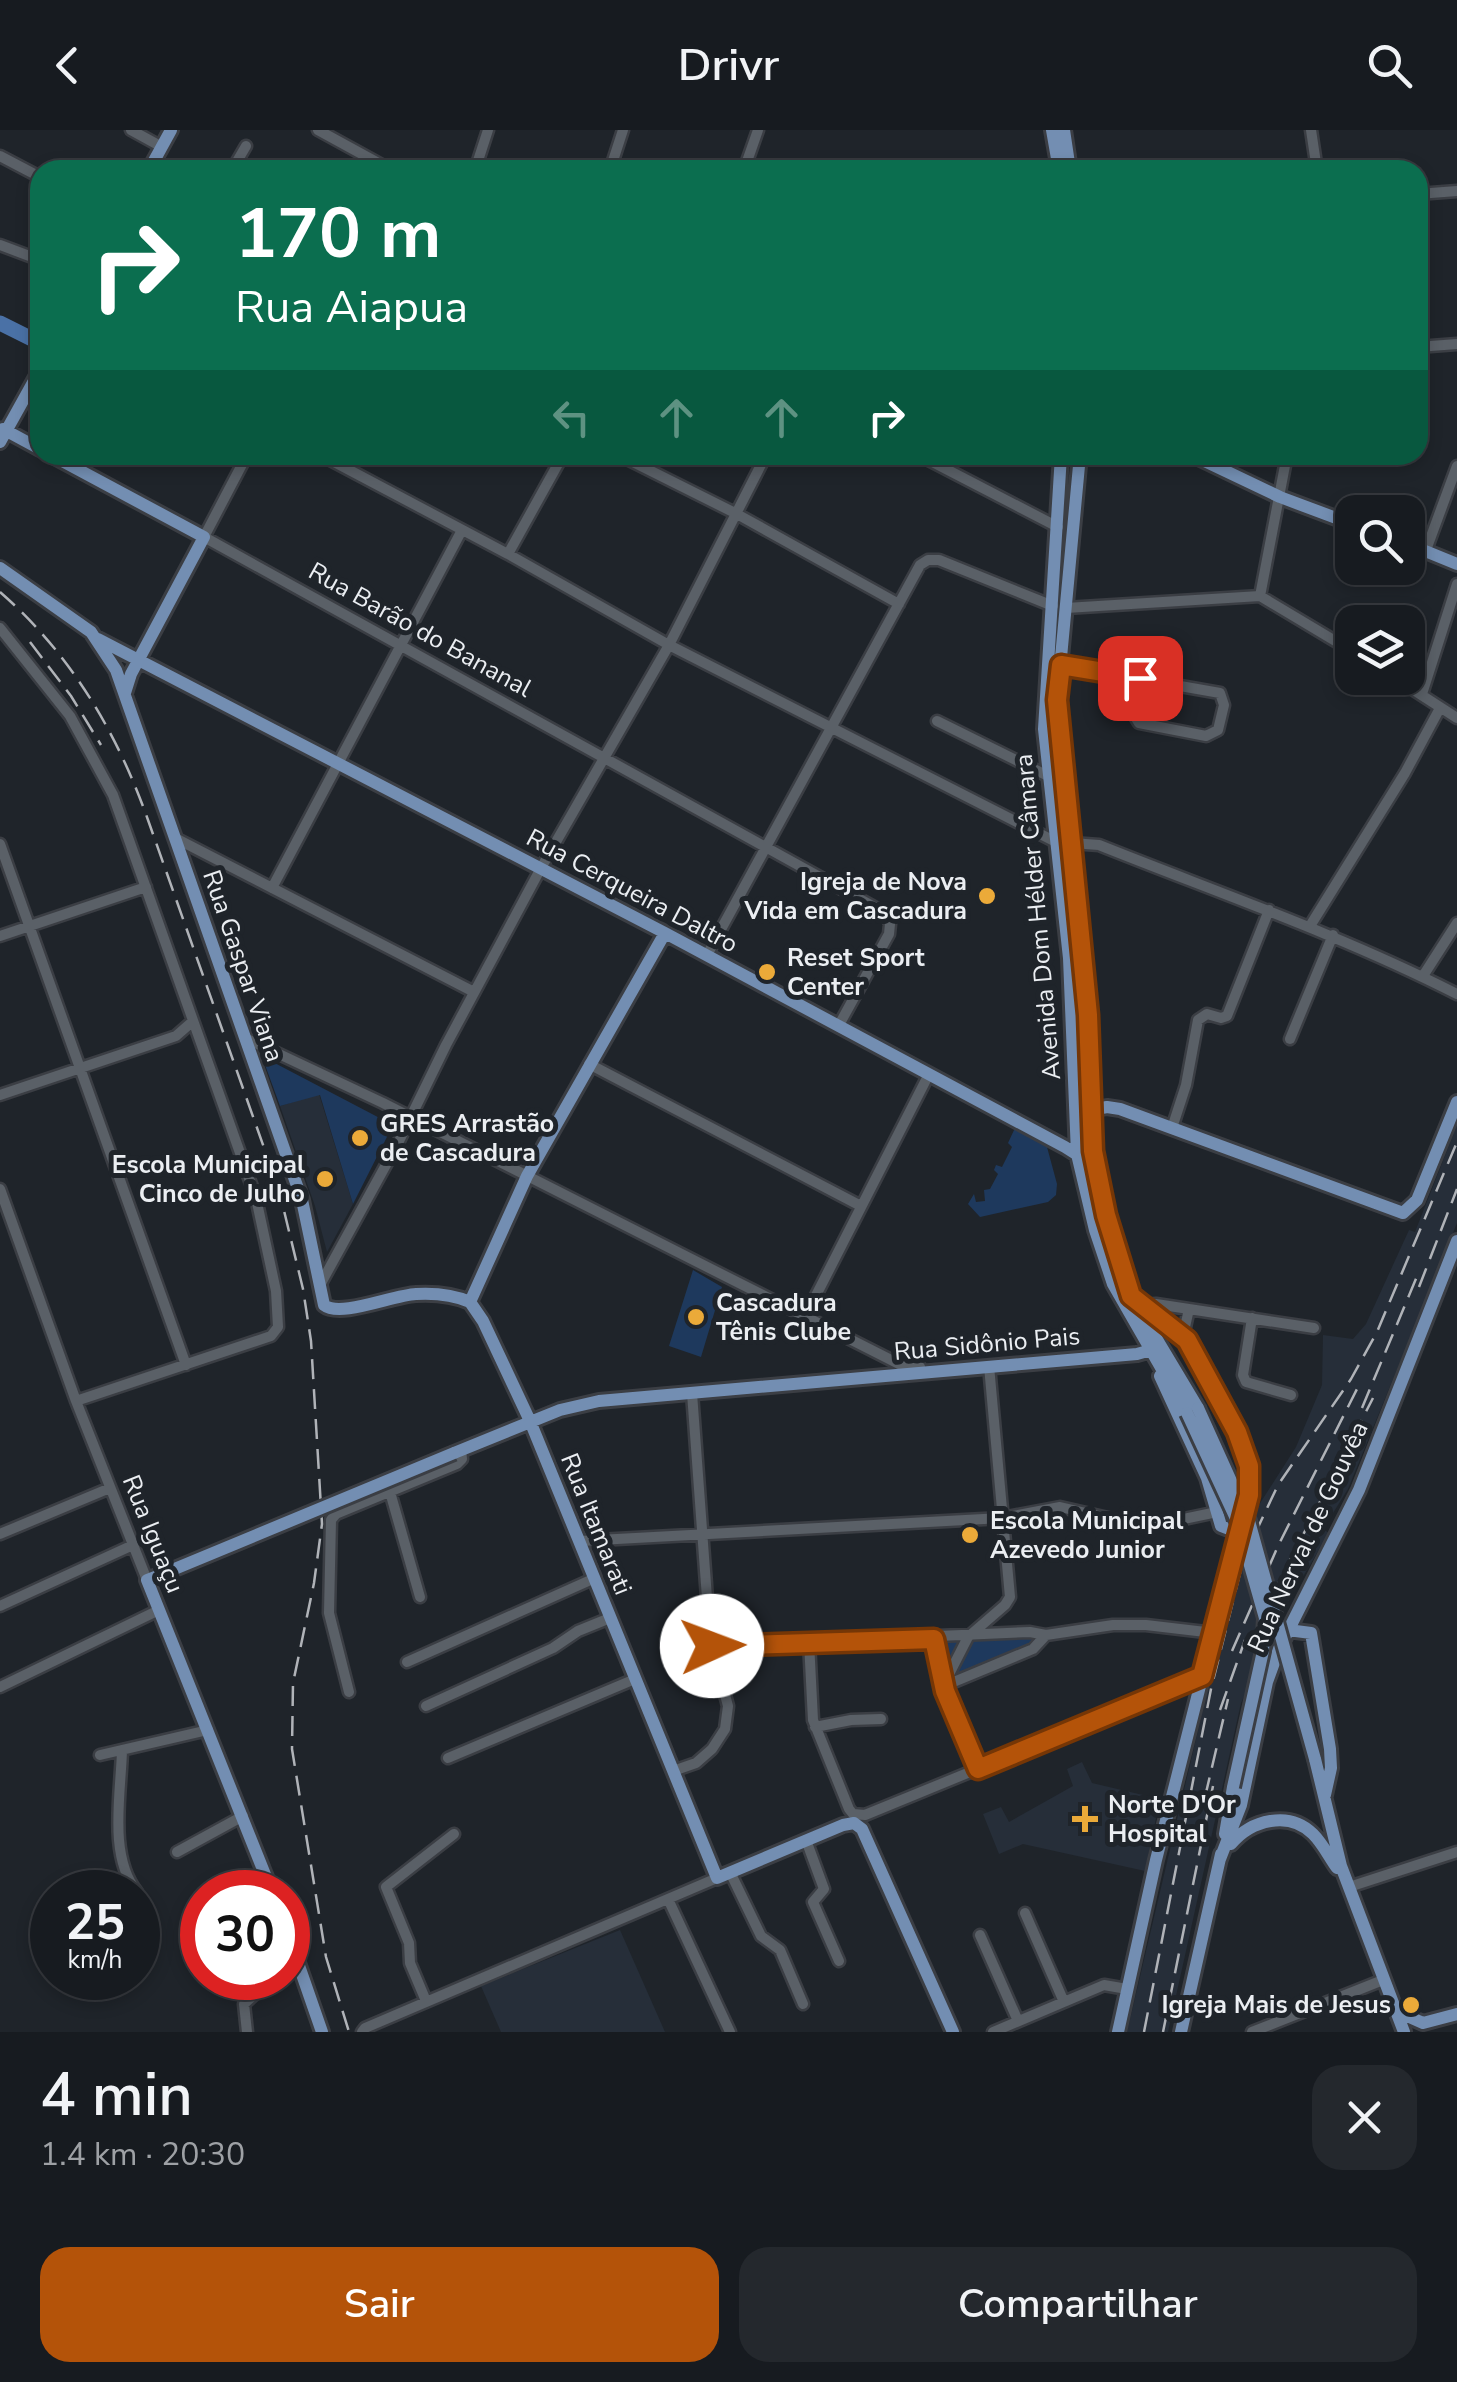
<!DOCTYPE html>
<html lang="pt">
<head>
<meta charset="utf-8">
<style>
	body { margin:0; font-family:"Nunito Sans",sans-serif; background:#24282d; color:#f1f3f6; height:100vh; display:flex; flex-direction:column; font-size:38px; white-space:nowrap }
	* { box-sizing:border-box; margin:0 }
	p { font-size:32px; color:#9ea1a5 }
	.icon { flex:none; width:55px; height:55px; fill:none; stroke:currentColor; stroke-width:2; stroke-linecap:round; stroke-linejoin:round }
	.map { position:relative; height:1902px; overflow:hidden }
	.drawer { display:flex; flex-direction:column; background:#171b20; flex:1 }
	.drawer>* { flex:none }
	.guide { position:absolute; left:30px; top:30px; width:1398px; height:305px; border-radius:30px; box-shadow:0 5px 15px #0003,0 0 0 2px #36393e; background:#0b6e4f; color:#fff; overflow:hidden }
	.controls { position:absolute; left:1335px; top:365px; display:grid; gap:20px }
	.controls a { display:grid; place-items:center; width:90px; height:90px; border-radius:20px; background:#171b20; box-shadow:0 5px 15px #0003,0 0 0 2px #36393e; font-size:50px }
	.speed { position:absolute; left:30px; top:1740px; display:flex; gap:20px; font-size:50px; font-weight:700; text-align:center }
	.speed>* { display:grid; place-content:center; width:130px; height:130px; border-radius:50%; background:#171b20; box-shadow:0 5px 15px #0003,0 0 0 2px #36393e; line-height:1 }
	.speed small { font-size:25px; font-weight:400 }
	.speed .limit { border:15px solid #d22; background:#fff; color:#111 }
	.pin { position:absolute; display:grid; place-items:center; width:85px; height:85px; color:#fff; margin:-42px; border-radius:20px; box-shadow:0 5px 15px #0006 }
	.me { position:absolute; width:110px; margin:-55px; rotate:88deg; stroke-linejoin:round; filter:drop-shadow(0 0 8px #0008) }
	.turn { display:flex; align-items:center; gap:35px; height:210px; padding:0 40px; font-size:45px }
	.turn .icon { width:130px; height:130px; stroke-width:2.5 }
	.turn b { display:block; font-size:70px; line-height:85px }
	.lanes { display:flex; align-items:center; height:95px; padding:0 40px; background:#0003; justify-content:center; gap:50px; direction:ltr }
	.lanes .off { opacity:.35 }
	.round { display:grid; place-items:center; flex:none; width:105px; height:105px; border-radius:30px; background:#24282d }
	.summary { display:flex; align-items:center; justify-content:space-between; height:170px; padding:0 40px }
	h1 { font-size:60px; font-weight:600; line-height:75px }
	.cta { display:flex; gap:20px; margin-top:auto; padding:20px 40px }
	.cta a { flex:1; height:115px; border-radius:30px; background:#b45309; color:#fff; font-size:40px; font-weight:600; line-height:115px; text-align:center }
	.cta a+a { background:#24282d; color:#f1f3f6 }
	header { display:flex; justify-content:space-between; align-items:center; height:130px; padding:0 40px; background:#171b20; font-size:45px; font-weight:600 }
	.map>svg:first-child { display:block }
	.built { fill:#262e39 }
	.green { fill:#1e395d }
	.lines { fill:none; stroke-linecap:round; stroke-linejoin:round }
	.river { stroke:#4a71a6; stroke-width:15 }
	.minor-casing { stroke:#3b3e44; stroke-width:15 }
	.major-casing { stroke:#3b3e44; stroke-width:18 }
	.minor { stroke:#5a6067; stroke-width:10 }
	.major { stroke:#738eb2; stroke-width:12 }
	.rail { stroke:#b0b3b8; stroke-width:2.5; stroke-dasharray:20 10; stroke-linecap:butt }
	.major-bridge-casing { stroke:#3b3e44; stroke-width:18; stroke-linecap:butt }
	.major-bridge { stroke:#738eb2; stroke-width:12 }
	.route-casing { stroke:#753606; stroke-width:25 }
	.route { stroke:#b45309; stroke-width:18 }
	.poi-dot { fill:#ebaa39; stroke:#1f242a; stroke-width:4 }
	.labels { text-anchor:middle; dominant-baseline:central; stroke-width:10; stroke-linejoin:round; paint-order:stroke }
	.street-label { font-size:25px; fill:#ebeef2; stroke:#1f242a }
	.poi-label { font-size:25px; font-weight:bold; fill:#ebeef2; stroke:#1f242a; text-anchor:start }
</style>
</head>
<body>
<header><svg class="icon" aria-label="back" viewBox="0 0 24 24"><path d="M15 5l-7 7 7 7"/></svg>Drivr<svg class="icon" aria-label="search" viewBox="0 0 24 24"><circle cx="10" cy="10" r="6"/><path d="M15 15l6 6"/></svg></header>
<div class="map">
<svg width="1457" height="1902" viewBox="0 0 1457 1902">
	<rect width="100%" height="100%" fill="#1f242a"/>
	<!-- built -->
	<path class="built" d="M319 964 353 1074 327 1122 315 1076 280 976Z
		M1457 995V1093L1348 1359 1323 1399 1329 1403 1285 1477 1241 1573 1168 1902H1127L1241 1418 1257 1378 1296 1317 1322 1255 1323 1205 1353 1209 1366 1194 1409 1100 1415 1102Z
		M1082 1632 1092 1653 1160 1669 1145 1741 1023 1714 999 1724 983 1684 1001 1677 1009 1692 1073 1656 1067 1639Z
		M620 1800 665 1902H501L481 1856Z"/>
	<!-- green -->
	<path class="green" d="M267 929 393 995 353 1074 320 965 280 976 264 932Z
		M1015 998 1047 1017 1057 1054 1056 1065 1048 1072 980 1087 968 1074 974 1064 976 1072 985 1071 984 1060 990 1059 998 1044 994 1040 996 1035 1002 1037 1012 1017 1008 1013Z
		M693 1140 722 1157 701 1227 669 1216Z
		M1035 1505 1037 1512 953 1548 946 1545 940 1518 943 1513Z"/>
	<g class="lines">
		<!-- river -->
		<path class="river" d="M0 193 40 213"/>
		<!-- minor casing -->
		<g class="minor-casing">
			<path id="minor" d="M131 0 162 17
				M318 0 391 40
				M1311 0 1317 40
				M0 26 40 47
				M236 33 250 40
				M232 40 246 16
				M286 40 288 36
				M475 40 488 0
				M610 40 623 0
				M744 40 758 0
				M1418 64 1457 61
				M0 115 40 130
				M1418 217 1457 214
				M247 325 204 407 885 783 890 794 889 804 839 895
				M321 325 508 424 669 515 1058 713
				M619 325 735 383 899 474
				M919 325 1058 397
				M1426 420 1457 336
				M508 424 563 325
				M1260 466 1287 325
				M1066 478 1260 466 1352 521
				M0 498 70 586 113 665 256 1068 276 1161 278 1197 271 1206 76 1271
				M1061 535 1220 563 1224 575 1218 600 1206 606 1139 593 1134 585 1139 548
				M1395 548 1457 588
				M1422 564 1457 454
				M937 591 1050 647
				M175 708 474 862
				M1072 713 1099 715C1219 763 1341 805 1457 864
				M0 714 186 1235
				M272 758 462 400
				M1310 796 1405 643 1440 578
				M0 806 146 757
				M707 825 920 435 928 430H939L1053 476
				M1423 846 1457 793
				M245 908 383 973 901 1235 920 1237
				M1290 909 1333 805
				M589 934 859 1075
				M0 965 176 906 192 892
				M1172 998 1186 955 1198 890 1207 884 1221 888 1227 886 1269 780
				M0 1059 76 1271 147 1450
				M320 1155 398 1013 446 915 541 738 669 515 766 325
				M1143 1175 1156 1174 1314 1198
				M805 1187 929 944
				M1252 1188 1243 1245 1246 1252 1291 1265
				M1183 1206 1189 1179
				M390 1362 420 1467
				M0 1404 110 1358
				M580 1411 1002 1388 1060 1377 1130 1393 1160 1394 1217 1382
				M0 1476 133 1415
				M934 1509 945 1561 977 1639
				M809 1512 813 1590 849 1679
				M712 1516 1030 1502 1046 1505 1113 1495H1146L1214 1503
				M407 1532 595 1448
				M943 1556 968 1507 1005 1475 1010 1467 989 1236
				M944 1556 1033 1519 1046 1505
				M0 1557 159 1480
				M349 1562 329 1483 331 1390 336 1384 457 1334 462 1329 461 1320
				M426 1576 553 1518 578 1501 610 1488
				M815 1597 851 1590 881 1589
				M122 1620C121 1663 108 1726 137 1762
				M100 1625 208 1600
				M448 1628 635 1549
				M673 1641 696 1633 712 1619 725 1599 728 1576 710 1509 692 1263
				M849 1679 853 1684 865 1685 1202 1547
				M806 1710 824 1759 813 1772 839 1831
				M177 1722 243 1686
				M730 1742 761 1806 780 1820 803 1874
				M1349 1757 1457 1722
				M668 1769 730 1902
				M1025 1783 1064 1872
				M980 1805 1018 1891
				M426 1871 410 1833 409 1813 386 1757 454 1704
				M247 1902 244 1874 255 1864 285 1848
				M362 1902 365 1898 717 1748
				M993 1902 1104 1855 1127 1859
				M1252 1902 1383 1850"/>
		</g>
		<!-- major casing -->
		<g class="major-casing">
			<path id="major" d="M1052 0 1059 40
				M1064 0 1070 40
				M149 40 171 0
				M3 299 40 319
				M0 312 40 240
				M51 325 204 407 131 544 125 563
				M1061 325 1044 599 1069 828 1077 1024 1095 1100 1113 1154 1187 1283
				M1080 325 1057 570 1088 885 1093 1021 1105 1085 1131 1166 1198 1278
				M1192 325 1280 367 1352 394
				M1408 414 1457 434
				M0 438 91 502 116 540 302 1070 324 1175C340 1188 393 1165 416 1164 434 1163 454 1165 470 1172
				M98 509 665 803 1065 1017 1087 1031 1096 1042
				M1091 980 1107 977 1120 979 1403 1083 1417 1070 1457 972
				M470 1172 483 1191 530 1291 717 1748 843 1695 854 1693 862 1699 953 1902
				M470 1172 527 1046 665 803
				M1160 1246 1207 1348 1221 1396 1234 1401 1241 1398
				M454 1323 560 1280 599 1271 1137 1224 1151 1220
				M160 1445 147 1450 272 1762
				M1288 1500 1311 1503 1330 1619 1331 1638 1325 1665
				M1315 1629 1341 1736 1404 1902
				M1225 1704 1233 1657
				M1231 1714C1251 1690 1289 1680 1313 1704 1323 1714 1329 1727 1337 1738
				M1220 1729 1241 1675 1267 1552 1279 1519 1359 1360 1457 1111
				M288 1804 322 1902
				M1396 1881 1423 1893 1457 1884
				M1118 1902 1156 1730 1250 1358 1247 1328 1237 1301 1191 1216 1177 1200 1133 1167
				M1181 1902 1221 1724"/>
		</g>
		<!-- minor -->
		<use href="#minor" class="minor"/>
		<!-- major -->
		<use href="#major" class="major"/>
		<!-- rail -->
		<path class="rail" d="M0 462C70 523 117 602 148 690L279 1060 303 1159 311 1211 322 1394 314 1453 293 1553 292 1619 326 1827 349 1902
			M30 512 71 566 101 615
			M1419 1157 1457 1059
			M1362 1278 1418 1144
			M1257 1495 1373 1268
			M1232 1521 1278 1416 1359 1255
			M1220 1580 1245 1510
			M1205 1667 1228 1569
			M1144 1902 1211 1559 1244 1427 1278 1355 1351 1249 1377 1202 1457 1012
			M1163 1902 1213 1656"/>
		<!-- major-bridge casing -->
		<g class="major-bridge-casing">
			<path id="major-bridge" d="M1198 1278 1249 1391 1315 1629
				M1187 1283 1238 1393 1265 1488 1263 1521 1233 1657
				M160 1445 454 1323"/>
		</g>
		<!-- major-bridge -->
		<use href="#major-bridge" class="major-bridge"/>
	</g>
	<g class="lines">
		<!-- route casing -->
		<g class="route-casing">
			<path id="route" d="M712 1516 934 1509 945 1561 978 1639 1202 1546 1249 1365V1336L1237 1302 1187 1210 1131 1166 1106 1085 1093 1021 1088 885 1057 570 1061 535 1140 548"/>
		</g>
		<!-- route -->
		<use href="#route" class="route"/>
	</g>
	<!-- markers -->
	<g class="poi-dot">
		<circle cx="987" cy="766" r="10"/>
		<circle cx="767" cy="842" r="10"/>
		<circle cx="360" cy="1008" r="10"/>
		<circle cx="325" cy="1049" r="10"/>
		<circle cx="696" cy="1187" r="10"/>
		<circle cx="970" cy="1405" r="10"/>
		<path d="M1080 1674h10v10h10v10h-10v10h-10v-10h-10v-10h10z"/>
		<circle cx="1411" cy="1875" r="10"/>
	</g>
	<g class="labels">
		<!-- street labels -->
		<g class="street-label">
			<text transform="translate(420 500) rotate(29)">Rua Barão do Bananal</text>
			<text transform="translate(632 761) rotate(28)">Rua Cerqueira Daltro</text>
			<text transform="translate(1038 787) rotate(-95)">Avenida Dom Hélder Câmara</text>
			<text transform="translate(243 836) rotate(71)">Rua Gaspar Viana</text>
			<text transform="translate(987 1214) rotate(-5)">Rua Sidônio Pais</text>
			<text transform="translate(596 1394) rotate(68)">Rua Itamarati</text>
			<text transform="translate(153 1404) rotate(68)">Rua Iguaçu</text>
			<text transform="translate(1308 1407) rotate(-65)">Rua Nerval de Gouvêa</text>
		</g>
		<!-- poi labels -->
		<g class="poi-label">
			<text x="967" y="752" text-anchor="end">Igreja de Nova<tspan x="967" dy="29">Vida em Cascadura</tspan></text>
			<text x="787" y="828">Reset Sport<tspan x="787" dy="29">Center</tspan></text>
			<text x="380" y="994">GRES Arrastão<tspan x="380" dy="29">de Cascadura</tspan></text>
			<text x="305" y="1035" text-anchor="end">Escola Municipal<tspan x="305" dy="29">Cinco de Julho</tspan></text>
			<text x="716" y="1173">Cascadura<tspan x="716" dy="29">Tênis Clube</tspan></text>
			<text x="990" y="1391">Escola Municipal<tspan x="990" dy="29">Azevedo Junior</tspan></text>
			<text x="1108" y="1675">Norte D'Or<tspan x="1108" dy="29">Hospital</tspan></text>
			<text x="1391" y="1875" text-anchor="end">Igreja Mais de Jesus</text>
		</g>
	</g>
</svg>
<div class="controls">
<a><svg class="icon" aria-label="search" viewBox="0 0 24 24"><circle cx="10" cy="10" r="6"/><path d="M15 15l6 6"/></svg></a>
<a><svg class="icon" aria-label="layers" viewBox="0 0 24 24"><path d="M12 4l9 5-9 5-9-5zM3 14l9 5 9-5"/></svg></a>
</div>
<div class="speed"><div>25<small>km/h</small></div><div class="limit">30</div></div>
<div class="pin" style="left:1140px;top:548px;background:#d93025"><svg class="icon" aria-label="arrive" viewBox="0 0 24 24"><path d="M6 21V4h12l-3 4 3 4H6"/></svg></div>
<svg class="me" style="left:712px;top:1516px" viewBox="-20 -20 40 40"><circle r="19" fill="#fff"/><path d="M0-13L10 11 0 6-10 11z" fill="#b45309"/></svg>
<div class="guide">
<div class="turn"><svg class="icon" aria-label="right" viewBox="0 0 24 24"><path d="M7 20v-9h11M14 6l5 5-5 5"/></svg><div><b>170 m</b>Rua Aiapua</div></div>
<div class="lanes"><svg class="icon off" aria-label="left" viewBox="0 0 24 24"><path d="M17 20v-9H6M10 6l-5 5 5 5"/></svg><svg class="icon off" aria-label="ahead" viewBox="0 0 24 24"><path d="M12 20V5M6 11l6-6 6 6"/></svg><svg class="icon off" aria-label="ahead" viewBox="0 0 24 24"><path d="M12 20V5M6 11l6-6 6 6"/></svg><svg class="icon" aria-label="right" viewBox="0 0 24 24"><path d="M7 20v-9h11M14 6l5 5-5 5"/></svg></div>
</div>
</div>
<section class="drawer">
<div class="summary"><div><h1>4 min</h1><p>1.4 km · 20:30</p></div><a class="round"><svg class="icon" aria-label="close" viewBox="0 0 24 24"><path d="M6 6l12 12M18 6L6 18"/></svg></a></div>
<div class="cta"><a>Sair</a><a>Compartilhar</a></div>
</section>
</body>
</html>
